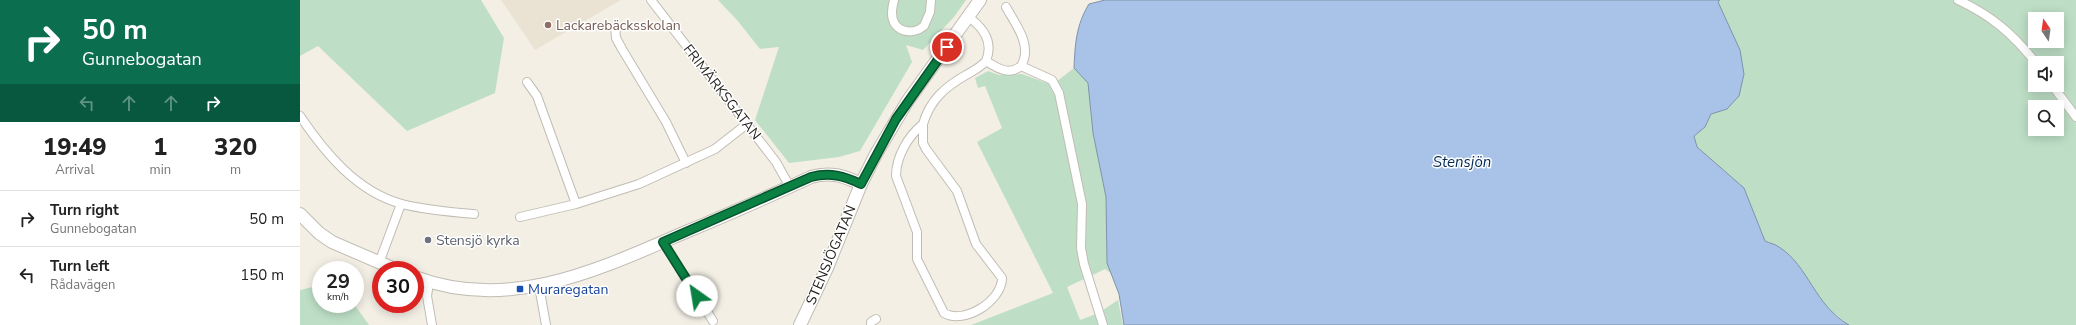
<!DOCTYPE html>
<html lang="en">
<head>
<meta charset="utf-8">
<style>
	body { margin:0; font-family:"Nunito Sans",sans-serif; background:#f6f6f6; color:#222; height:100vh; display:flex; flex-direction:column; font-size:15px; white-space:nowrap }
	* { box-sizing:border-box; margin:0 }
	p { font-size:13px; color:#767676 }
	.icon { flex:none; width:22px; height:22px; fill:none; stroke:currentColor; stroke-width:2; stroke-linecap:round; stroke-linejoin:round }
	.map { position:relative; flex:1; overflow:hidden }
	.details { display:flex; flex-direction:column; background:#fff; width:300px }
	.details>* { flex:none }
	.banner { background:#0b6e4f; color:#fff; overflow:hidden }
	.needle { width:26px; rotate:347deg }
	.buttons { position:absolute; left:1728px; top:12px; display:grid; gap:8px }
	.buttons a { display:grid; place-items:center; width:36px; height:36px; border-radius:0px; background:#fff; box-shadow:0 2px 10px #0003; font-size:20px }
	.speed { position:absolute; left:12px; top:261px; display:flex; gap:8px; font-size:20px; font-weight:700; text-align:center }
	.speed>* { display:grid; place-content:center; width:52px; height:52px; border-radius:50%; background:#fff; box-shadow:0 2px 10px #0003; line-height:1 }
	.speed small { font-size:10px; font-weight:400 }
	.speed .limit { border:6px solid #d22; background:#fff; color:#111 }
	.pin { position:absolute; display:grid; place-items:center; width:34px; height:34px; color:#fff; margin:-17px; border:2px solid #fff; border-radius:50%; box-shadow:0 1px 4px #0007 }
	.me { position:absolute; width:44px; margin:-22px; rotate:328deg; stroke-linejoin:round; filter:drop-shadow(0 0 3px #0008) }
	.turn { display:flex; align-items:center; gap:14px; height:84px; padding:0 16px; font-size:18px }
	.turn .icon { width:52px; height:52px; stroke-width:2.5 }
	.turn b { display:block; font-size:28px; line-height:34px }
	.lanes { display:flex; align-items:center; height:38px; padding:0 16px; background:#0003; justify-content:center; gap:20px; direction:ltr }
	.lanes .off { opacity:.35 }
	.eta { display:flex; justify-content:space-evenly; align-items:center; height:68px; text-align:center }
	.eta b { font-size:24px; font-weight:800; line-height:28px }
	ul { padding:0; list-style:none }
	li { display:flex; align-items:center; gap:12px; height:56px; padding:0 16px; border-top:1px solid #e0e0e0 }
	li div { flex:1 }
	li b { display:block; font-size:15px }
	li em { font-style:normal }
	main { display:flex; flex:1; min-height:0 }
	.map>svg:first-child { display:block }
	.built { fill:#eae3d3 }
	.green { fill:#bedfc6; fill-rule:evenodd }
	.water { fill:#a8c3e7; stroke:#7f92aa }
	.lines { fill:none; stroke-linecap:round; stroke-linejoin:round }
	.street-casing { stroke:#c1bdb4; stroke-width:10 }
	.secondary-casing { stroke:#c1bdb4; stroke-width:14 }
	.street { stroke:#fff; stroke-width:8 }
	.secondary { stroke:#fff; stroke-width:12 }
	.route-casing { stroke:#07532c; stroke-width:10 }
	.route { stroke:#0b8043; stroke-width:7 }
	.education-dot { fill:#8d6e63; stroke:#fff; stroke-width:1.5 }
	.worship-dot { fill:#6b7280; stroke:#fff; stroke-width:1.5 }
	.transit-dot { fill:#1a4fb4; stroke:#fff; stroke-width:1.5 }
	.labels { text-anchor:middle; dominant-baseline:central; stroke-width:3; stroke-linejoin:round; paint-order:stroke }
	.education-label { font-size:14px; fill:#785e54; stroke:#fff; text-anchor:start }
	.street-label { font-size:14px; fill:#201f1b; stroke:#fff }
	.worship-label { font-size:14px; fill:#5b616d; stroke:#fff; text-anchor:start }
	.transit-label { font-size:14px; fill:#164399; stroke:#fff; text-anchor:start }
	.water-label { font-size:15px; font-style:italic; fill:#042a55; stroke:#fff }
</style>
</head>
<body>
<main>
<section class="details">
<div class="banner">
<div class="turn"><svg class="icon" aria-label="right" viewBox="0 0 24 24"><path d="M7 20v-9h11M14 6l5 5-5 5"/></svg><div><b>50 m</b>Gunnebogatan</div></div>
<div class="lanes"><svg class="icon off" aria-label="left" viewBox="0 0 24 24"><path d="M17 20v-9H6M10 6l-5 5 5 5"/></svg><svg class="icon off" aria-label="ahead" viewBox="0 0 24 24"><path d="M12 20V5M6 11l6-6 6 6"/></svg><svg class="icon off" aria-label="ahead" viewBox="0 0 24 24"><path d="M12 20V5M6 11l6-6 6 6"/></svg><svg class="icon" aria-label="right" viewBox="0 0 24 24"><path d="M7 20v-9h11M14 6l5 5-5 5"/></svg></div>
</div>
<div class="eta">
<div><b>19:49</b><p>Arrival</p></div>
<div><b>1</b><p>min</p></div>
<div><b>320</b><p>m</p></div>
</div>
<ul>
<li><svg class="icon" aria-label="right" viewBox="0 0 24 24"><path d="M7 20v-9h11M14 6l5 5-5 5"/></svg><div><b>Turn right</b><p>Gunnebogatan</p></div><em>50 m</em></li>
<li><svg class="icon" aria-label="left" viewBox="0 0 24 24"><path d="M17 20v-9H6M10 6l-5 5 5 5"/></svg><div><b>Turn left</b><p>Rådavägen</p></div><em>150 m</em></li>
</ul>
</section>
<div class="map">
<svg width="1776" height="325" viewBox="0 0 1776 325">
	<rect width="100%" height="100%" fill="#f3efe5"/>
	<!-- built -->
	<path class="built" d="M201 0H321L235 50Z"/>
	<!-- green -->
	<path class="green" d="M0 0H181L204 38 195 93 107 131 18 46 0 56Z
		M418 0H666L654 17 623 50 606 45 612 62 560 151 539 157 489 163 455 120 479 47 460 49 437 20Z
		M1420 0H1776V325H1549L1524 306 1478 246 1465 241 1444 188 1397 147 1394 136 1405 127 1411 114 1427 109V23L1418 2ZM1735 19H1757V41H1735ZM1735 63H1757V85H1735ZM1735 107H1757V129H1735Z
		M774 68 788 83 793 133 806 197 807 263 812 274 805 269 791 276 803 310 818 300 823 325H671L753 293 677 142 702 128 685 86 678 88 675 78 688 71 699 75 722 74 752 85ZM784 279 796 314 780 320 767 287Z
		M13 287 21 288V304H54L69 325H0V290Z"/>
	<!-- water -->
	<path class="water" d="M805 0H1420L1418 2 1440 50 1444 74 1439 96 1427 109 1411 114 1405 127 1394 136 1397 147 1444 188 1465 241C1469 243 1475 244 1479 247 1509 266 1514 305 1549 325H824L819 294 807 263 806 197 793 133 788 83 774 68C775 45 776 25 789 4Z"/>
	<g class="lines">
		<!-- street casing -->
		<g class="street-casing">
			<path id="street" d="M351 0 476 162 490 187
				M594 0C593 4 592 9 592 13 592 32 612 36 624 26L630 12 631 0
				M1658 0C1692 16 1713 34 1736 63
				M667 16C683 27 694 41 686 61 697 68 709 76 721 66 733 46 716 25 706 7
				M315 27 316 38 322 49 366 122 386 163
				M721 66 752 80 759 93 782 204 781 248 784 264 803 325
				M227 82 237 96 276 204
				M1752 85 1776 117
				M0 116C25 153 57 192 102 204 125 210 150 212 174 214
				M623 124V143L626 149 657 191 676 244 702 278C702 301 664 325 644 313L617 259V232L596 176C596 157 608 136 623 124Z
				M623 124C630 100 645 87 666 75 673 71 681 67 686 61
				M220 217 276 204 339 184 415 149 447 124
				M363 242 413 321
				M79 263 101 204
				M129 283 127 296 132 325
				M239 286 246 325
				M571 325V322L576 319"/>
		</g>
		<!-- secondary casing -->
		<g class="secondary-casing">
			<path id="secondary" d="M0 214 19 233 32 242 97 270
				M115 277C208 312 296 271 381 234 424 216 468 197 511 177 530 171 544 176 561 184
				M500 325 527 268 561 184 576 154 607 102 680 0"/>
		</g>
		<!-- street -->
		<use href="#street" class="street"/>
		<!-- secondary -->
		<use href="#secondary" class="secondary"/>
	</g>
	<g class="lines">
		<!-- route casing -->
		<g class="route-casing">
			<path id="route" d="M397 296 363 242 511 177C530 172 544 176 561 184L596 119 647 47"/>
		</g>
		<!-- route -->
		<use href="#route" class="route"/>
	</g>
	<!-- markers -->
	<circle class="education-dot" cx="248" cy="25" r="4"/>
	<circle class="worship-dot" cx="128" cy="240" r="4"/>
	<rect class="transit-dot" x="216" y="285" width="8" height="8" rx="2"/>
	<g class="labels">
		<!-- education labels -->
		<g class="education-label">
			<text x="256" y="25">Lackarebäcksskolan</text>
		</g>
		<!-- street labels -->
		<g class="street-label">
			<text transform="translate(422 92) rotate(52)">FRIMÄRKSGATAN</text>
			<text transform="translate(531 255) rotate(-67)">STENSJÖGATAN</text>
		</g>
		<!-- worship labels -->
		<g class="worship-label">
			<text x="136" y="240">Stensjö kyrka</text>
		</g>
		<!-- transit labels -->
		<g class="transit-label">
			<text x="228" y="289">Muraregatan</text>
		</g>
		<!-- water labels -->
		<g class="water-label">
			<text x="1162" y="162">Stensjön</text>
		</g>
	</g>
</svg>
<div class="buttons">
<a><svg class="needle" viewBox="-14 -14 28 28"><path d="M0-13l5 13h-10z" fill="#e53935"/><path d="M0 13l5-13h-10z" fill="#767676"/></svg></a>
<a><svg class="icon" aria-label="sound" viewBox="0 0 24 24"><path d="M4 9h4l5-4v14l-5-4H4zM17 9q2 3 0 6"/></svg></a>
<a><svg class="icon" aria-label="search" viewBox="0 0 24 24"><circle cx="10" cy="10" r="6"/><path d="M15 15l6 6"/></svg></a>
</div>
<div class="speed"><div>29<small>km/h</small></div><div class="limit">30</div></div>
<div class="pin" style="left:647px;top:47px;background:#d93025"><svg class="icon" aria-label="arrive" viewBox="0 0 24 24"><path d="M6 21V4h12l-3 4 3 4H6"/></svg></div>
<svg class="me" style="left:397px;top:296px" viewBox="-20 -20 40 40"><circle r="19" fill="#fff"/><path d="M0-13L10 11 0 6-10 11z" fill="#0b8043"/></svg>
</div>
</main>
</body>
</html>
